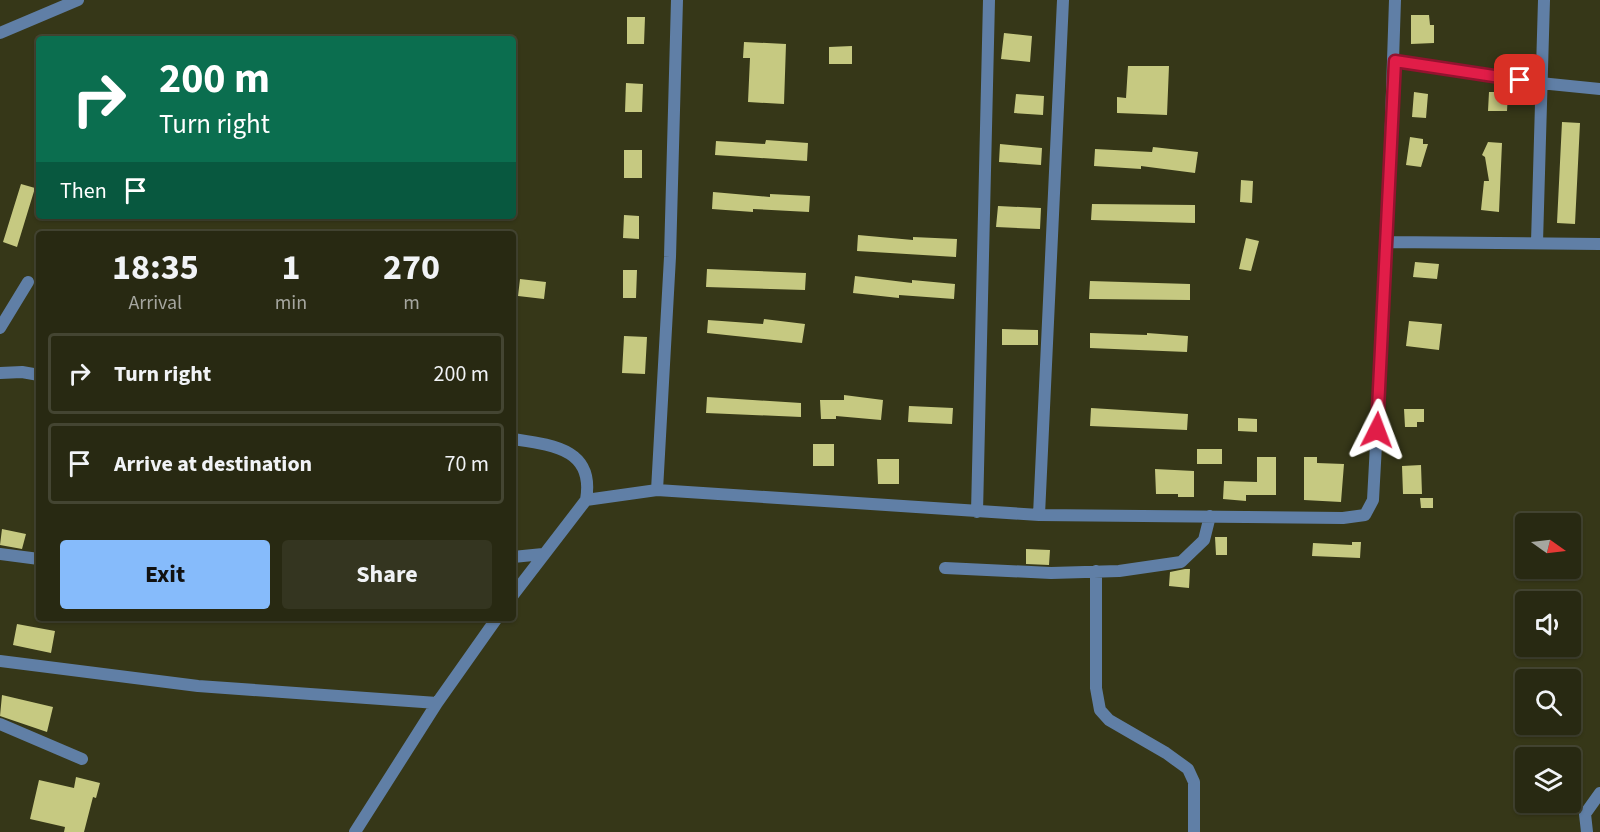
<!DOCTYPE html>
<html lang="en">
<head>
<meta charset="utf-8">
<style>
	body { margin:0; font-family:"Source Sans 3",sans-serif; background:#343520; color:#f1f3f6; height:100vh; display:flex; flex-direction:column; font-size:22px; white-space:nowrap }
	* { box-sizing:border-box; margin:0 }
	p { font-size:20px; color:#a5a69f }
	.icon { flex:none; width:33px; height:33px; fill:none; stroke:currentColor; stroke-width:2; stroke-linecap:round; stroke-linejoin:round }
	.map { position:relative; flex:1; overflow:hidden }
	.sheet { position:absolute; left:36px; top:231px; width:480px; height:390px; display:flex; flex-direction:column; background:#282912; border-radius:6px; box-shadow:0 2px 4px #0004,0 0 0 2px #444532 }
	.sheet>* { flex:none }
	.banner { position:absolute; left:36px; top:36px; width:480px; height:183px; border-radius:6px; box-shadow:0 2px 4px #0004,0 0 0 2px #444532; background:#0b6e4f; color:#fff; overflow:hidden }
	.needle { width:39px; rotate:104deg }
	.tools { position:absolute; left:1515px; top:513px; display:grid; gap:12px }
	.tools a { display:grid; place-items:center; width:66px; height:66px; border-radius:6px; background:#282912; box-shadow:0 2px 4px #0004,0 0 0 2px #444532; font-size:30px }
	.pin { position:absolute; display:grid; place-items:center; width:51px; height:51px; color:#fff; margin:-26px; border-radius:12px; box-shadow:0 3px 9px #0006 }
	.me { position:absolute; width:66px; margin:-33px; rotate:3deg; stroke-linejoin:round; filter:drop-shadow(0 0 4px #0008) }
	.turn { display:flex; align-items:center; gap:21px; height:126px; padding:0 24px; font-size:27px }
	.turn .icon { width:78px; height:78px; stroke-width:2.5 }
	.turn b { display:block; font-size:42px; line-height:51px }
	.then { display:flex; align-items:center; height:57px; padding:0 24px; background:#0003; gap:12px; font-size:22px }
	.eta { display:flex; justify-content:space-evenly; align-items:center; height:102px; text-align:center }
	.eta b { font-size:36px; font-weight:700; line-height:42px }
	.cta { display:flex; gap:12px; margin-top:auto; padding:12px 24px }
	.cta a { flex:1; height:69px; border-radius:6px; background:#86bbfb; color:#111; font-size:24px; font-weight:700; line-height:69px; text-align:center }
	.cta a+a { background:#343520; color:#f1f3f6 }
	ul { padding:0; list-style:none }
	li { display:flex; align-items:center; gap:18px; height:81px; margin:0 12px 9px; padding:0 12px; border:3px solid #444532; border-radius:6px }
	li div { flex:1 }
	li b { display:block; font-size:22px }
	li em { font-style:normal }
	.map>svg:first-child { display:block }
	.building { fill:#c6c981 }
	.lines { fill:none; stroke-linecap:round; stroke-linejoin:round }
	.minor { stroke:#607fa6; stroke-width:12 }
	.route-casing { stroke:#92132f; stroke-width:15 }
	.route { stroke:#e11d48; stroke-width:10 }
</style>
</head>
<body>
<div class="map">
<svg width="1600" height="832" viewBox="0 0 1600 832">
	<rect width="100%" height="100%" fill="#363718"/>
	<!-- building -->
	<path class="building" d="M1411 15H1429L1430 25H1434V43L1411 44Z
		M627 17H645L644 44H627Z
		M1004 33 1032 36 1030 62 1001 59Z
		M744 42 786 44 784 104 748 102 750 58H743Z
		M852 46V64H829V47Z
		M1128 66H1169L1167 115 1117 113V97L1126 98Z
		M626 83 643 84 642 112H625Z
		M1414 92 1428 94 1426 118 1412 117Z
		M1489 92H1508L1507 111H1488Z
		M1016 94 1044 96 1043 115 1014 113Z
		M1562 122 1580 123 1575 224 1557 223Z
		M1410 137 1423 139V144H1428L1421 167 1406 165Z
		M766 140 808 143 807 161 715 155 716 141 765 144Z
		M1488 142 1502 143 1499 212 1481 210 1484 181H1489L1485 157 1482 155Z
		M1000 144 1042 148 1041 165 999 162Z
		M1153 147 1198 152 1195 173 1141 166V169L1094 166 1095 149 1152 152Z
		M624 150H642V178H624Z
		M1241 180 1253 181 1252 203 1240 202Z
		M21 184 35 188 17 247 3 242Z
		M713 192 770 197V194L810 196 809 212 753 209V212L712 209Z
		M1092 204 1195 205V223L1091 220Z
		M998 206 1041 208 1040 229 996 227Z
		M624 215 639 216V239L623 238Z
		M858 235 913 240V237L957 239 956 257 857 251Z
		M1246 238 1259 241 1251 271 1239 269Z
		M1415 262 1439 264 1437 279 1413 277Z
		M707 269 806 273 805 290 706 287Z
		M623 270H637L636 298H623Z
		M855 276 912 283V280L955 284 954 299 899 295V298L853 293Z
		M520 279 546 282 544 299 518 296Z
		M1090 281 1190 284V300L1089 299Z
		M764 319 805 324 802 343 707 333 708 320 763 324Z
		M1409 321 1442 324 1439 350 1406 346Z
		M1002 329 1038 330V345H1002Z
		M1090 333 1147 335V333L1188 336 1187 352 1090 348Z
		M624 336 647 337 645 374 622 373Z
		M844 395 883 400 881 420 836 416V419H821L820 400H844Z
		M707 397 801 403V417L706 413Z
		M909 406 953 408 952 424 908 422Z
		M1091 408 1188 414 1187 430 1090 426Z
		M1404 409H1424V422H1417V427H1405Z
		M1238 418 1257 419V432L1238 431Z
		M813 444H834V466H813Z
		M1197 449H1222V464H1197Z
		M1257 457H1276V495H1246V501L1223 499 1224 481 1257 482Z
		M1304 457H1317V463L1344 464 1341 502 1304 500Z
		M877 459H899V484H878Z
		M1421 465 1422 494H1403L1402 466Z
		M1155 469 1194 471V497H1178V494H1156Z
		M1420 498H1433V508H1421Z
		M2 529 26 534 22 549 0 545Z
		M1215 537H1227V555H1216Z
		M1352 542H1361L1360 558 1312 556 1313 543 1352 545Z
		M1026 549 1050 550 1049 565 1026 564Z
		M1185 569H1190L1189 588 1169 586 1170 572Z
		M17 624 55 631 51 653 13 645Z
		M2 695 53 707 47 732 0 716Z
		M76 777 100 783 96 798 93 797 84 832H64L65 827 30 819 39 780 74 788Z"/>
	<g class="lines">
		<!-- minor -->
		<path class="minor" d="M0 33 78 0
			M1395 61 1540 83 1600 89
			M1387 242 1600 244
			M1537 242 1544 0
			M0 328 28 282
			M0 373 22 372 39 375
			M513 439C553 445 595 449 586 500
			M657 490 670 257 677 0
			M977 512 989 0
			M1039 515 1063 0
			M0 554 39 559
			M513 557 543 554
			M945 568 1051 573 1119 571 1181 562 1204 540 1210 516
			M1096 571V688L1100 710 1109 720 1166 753 1188 769 1194 782V832
			M513 595 586 500 657 490 1039 515 1343 518 1365 515 1373 500 1387 242 1395 0
			M0 661 198 686 437 703
			M0 724 82 759
			M355 832 437 703 497 618
			M1587 832 1585 814 1600 793"/>
	</g>
	<g class="lines">
		<!-- route casing -->
		<g class="route-casing">
			<path id="route" d="M1377 430 1395 61 1520 80"/>
		</g>
		<!-- route -->
		<use href="#route" class="route"/>
	</g>
</svg>
<div class="tools">
<a><svg class="needle" viewBox="-14 -14 28 28"><path d="M0-13l5 13h-10z" fill="#e53935"/><path d="M0 13l5-13h-10z" fill="#a5a69f"/></svg></a>
<a><svg class="icon" aria-label="sound" viewBox="0 0 24 24"><path d="M4 9h4l5-4v14l-5-4H4zM17 9q2 3 0 6"/></svg></a>
<a><svg class="icon" aria-label="search" viewBox="0 0 24 24"><circle cx="10" cy="10" r="6"/><path d="M15 15l6 6"/></svg></a>
<a><svg class="icon" aria-label="layers" viewBox="0 0 24 24"><path d="M12 4l9 5-9 5-9-5zM3 14l9 5 9-5"/></svg></a>
</div>
<div class="pin" style="left:1520px;top:80px;background:#d93025"><svg class="icon" aria-label="arrive" viewBox="0 0 24 24"><path d="M6 21V4h12l-3 4 3 4H6"/></svg></div>
<svg class="me" style="left:1377px;top:430px" viewBox="-20 -20 40 40"><path d="M0-17L14 15 0 8-14 15z" fill="#e11d48" stroke="#fff" stroke-width="4"/></svg>
<div class="banner">
<div class="turn"><svg class="icon" aria-label="right" viewBox="0 0 24 24"><path d="M7 20v-9h11M14 6l5 5-5 5"/></svg><div><b>200 m</b>Turn right</div></div>
<div class="then">Then<svg class="icon" aria-label="arrive" viewBox="0 0 24 24"><path d="M6 21V4h12l-3 4 3 4H6"/></svg></div>
</div>
<section class="sheet">
<div class="eta">
<div><b>18:35</b><p>Arrival</p></div>
<div><b>1</b><p>min</p></div>
<div><b>270</b><p>m</p></div>
</div>
<ul>
<li><svg class="icon" aria-label="right" viewBox="0 0 24 24"><path d="M7 20v-9h11M14 6l5 5-5 5"/></svg><div><b>Turn right</b></div><em>200 m</em></li>
<li><svg class="icon" aria-label="arrive" viewBox="0 0 24 24"><path d="M6 21V4h12l-3 4 3 4H6"/></svg><div><b>Arrive at destination</b></div><em>70 m</em></li>
</ul>
<div class="cta"><a>Exit</a><a>Share</a></div>
</section>
</div>
</body>
</html>
